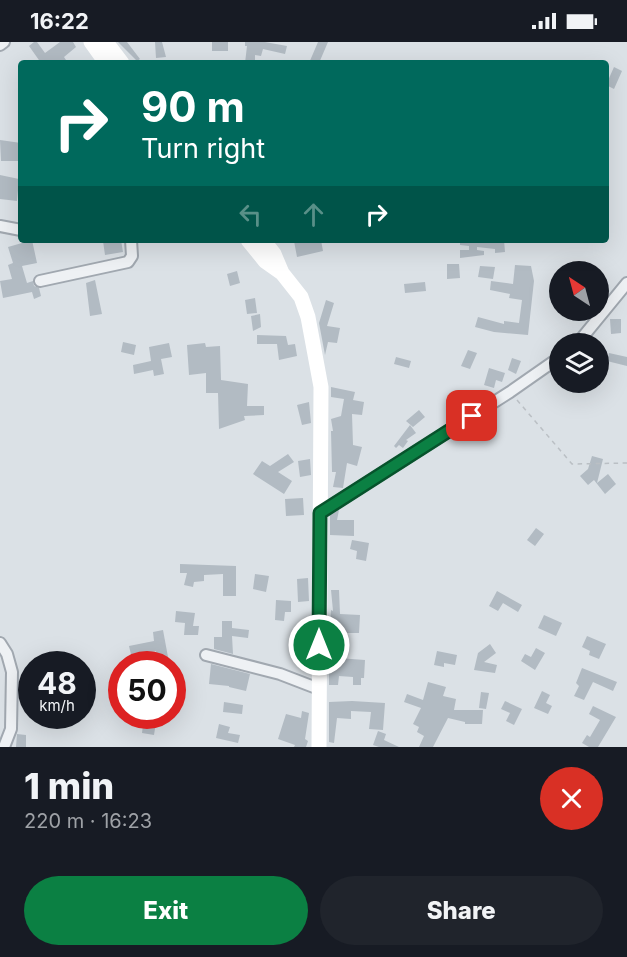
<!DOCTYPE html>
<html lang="en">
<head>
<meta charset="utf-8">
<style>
	body { margin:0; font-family:Inter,sans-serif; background:#20242c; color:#f1f3f6; height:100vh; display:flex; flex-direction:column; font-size:22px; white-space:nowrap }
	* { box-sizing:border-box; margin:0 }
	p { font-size:20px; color:#9ea1a6 }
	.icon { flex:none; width:33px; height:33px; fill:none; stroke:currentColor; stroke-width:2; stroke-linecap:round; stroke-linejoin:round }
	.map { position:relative; height:705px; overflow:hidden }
	.drawer { display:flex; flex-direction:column; background:#171b24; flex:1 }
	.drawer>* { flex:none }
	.guide { position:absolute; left:18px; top:18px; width:591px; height:183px; border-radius:6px; box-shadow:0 6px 24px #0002; background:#00695c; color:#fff; overflow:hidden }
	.needle { width:39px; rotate:324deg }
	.tools { position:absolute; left:549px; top:219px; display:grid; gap:12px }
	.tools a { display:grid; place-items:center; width:60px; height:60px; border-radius:50%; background:#171b24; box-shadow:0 6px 24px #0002; font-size:30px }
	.speed { position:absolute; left:18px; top:609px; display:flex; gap:12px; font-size:30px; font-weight:700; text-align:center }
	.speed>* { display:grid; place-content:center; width:78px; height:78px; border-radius:50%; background:#171b24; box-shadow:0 6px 24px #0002; line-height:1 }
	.speed small { font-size:15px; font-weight:400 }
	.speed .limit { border:9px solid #d22; background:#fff; color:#111 }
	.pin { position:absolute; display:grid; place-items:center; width:51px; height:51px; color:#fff; margin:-26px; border-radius:12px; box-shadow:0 3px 9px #0006 }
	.me { position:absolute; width:66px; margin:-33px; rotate:0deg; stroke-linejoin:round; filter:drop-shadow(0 0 4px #0008) }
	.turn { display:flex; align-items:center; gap:21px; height:126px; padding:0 24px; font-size:27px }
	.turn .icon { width:78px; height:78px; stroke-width:2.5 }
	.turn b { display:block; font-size:42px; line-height:51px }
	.lanes { display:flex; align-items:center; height:57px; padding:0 24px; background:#0003; justify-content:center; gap:30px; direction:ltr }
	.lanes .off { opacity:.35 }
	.round { display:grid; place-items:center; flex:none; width:63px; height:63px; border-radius:32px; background:#20242c }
	.summary { display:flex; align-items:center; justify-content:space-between; height:102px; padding:0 24px }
	h1 { font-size:36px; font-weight:800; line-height:45px }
	.button { display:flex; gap:12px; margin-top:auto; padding:12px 24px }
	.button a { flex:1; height:69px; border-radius:36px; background:#0b8043; color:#fff; font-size:24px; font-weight:800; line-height:69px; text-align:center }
	.button a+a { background:#20242c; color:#f1f3f6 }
	.status { display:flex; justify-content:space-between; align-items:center; height:42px; padding:0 30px; background:#171b24; direction:ltr }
	.status svg { height:16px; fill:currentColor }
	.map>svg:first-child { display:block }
	.building { fill:#b2bbc3 }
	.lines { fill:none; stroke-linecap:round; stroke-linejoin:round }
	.minor-casing { stroke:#a1a8b0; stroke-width:14 }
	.path { stroke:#babfc4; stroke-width:1.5; stroke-dasharray:4.5 4.5; stroke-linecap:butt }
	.minor { stroke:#eef1f4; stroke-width:10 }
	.secondary { stroke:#fff; stroke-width:15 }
	.route-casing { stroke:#07532c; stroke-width:15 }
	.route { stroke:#0b8043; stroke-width:10 }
</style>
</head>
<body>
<div class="status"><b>16:22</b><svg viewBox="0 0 49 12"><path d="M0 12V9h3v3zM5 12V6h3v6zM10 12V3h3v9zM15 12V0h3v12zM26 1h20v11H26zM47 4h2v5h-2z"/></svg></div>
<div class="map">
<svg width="627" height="705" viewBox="0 0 627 705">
	<rect width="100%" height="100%" fill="#dbe1e6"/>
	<!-- building -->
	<path class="building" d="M34 0H37L45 11 60 0H73L76 5 64 15 68 21H41L29 4Z
		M118 0H127L140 17 137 19Z
		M155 0H162L166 15 156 16Z
		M212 0H228V9H212Z
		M245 0H265L287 4 285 12 263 7 261 14 255 13V21H245L247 4H245Z
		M318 0H328L319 21H309Z
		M614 25 622 29 614 47 606 43Z
		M0 98 21 101V119H1Z
		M0 133 19 137 17 159 0 157Z
		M22 198H32L37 221 22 224 27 241 33 239 34 244 39 246 41 254 34 257 32 250 3 256 0 239 12 237 8 223 13 221 8 205 22 201Z
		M121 198 123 210 105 213 103 199Z
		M301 198H321L323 209 297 215 294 199Z
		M460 198H504L505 210 495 211V207L477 205V208L484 209V213L460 216V208H469V204L460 203Z
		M447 222H459L460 236 447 237Z
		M515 223 531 224 534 239 528 293 494 290 475 285 478 275 504 282V279L519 281 522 258 509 256 510 252 490 248 491 239 513 242Z
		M480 224 495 225 493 237 478 235Z
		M237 229 240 241 230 244 227 232Z
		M95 238 102 272 90 274 86 241Z
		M425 240 426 249 405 251 404 242Z
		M255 256 257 271 247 272 245 258Z
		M326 258 334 261 327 284 340 286 337 301 328 300 325 313 319 281Z
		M260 272 261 285 253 289 251 274Z
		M610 277H621V291L611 292Z
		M257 293 286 294 288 303 295 302 297 314 279 318 277 302H257Z
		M123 300 136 303 134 313 121 310Z
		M169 301 172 315 161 317 164 332 154 334 153 328 134 332 133 323 151 319 149 305Z
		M205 301 206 305 220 304 221 338 248 342 247 364H264V373L244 374 245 378 219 387 218 351H206V331L189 333 187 303Z
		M468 308 477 311 470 327 461 324Z
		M609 311 627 315V324L607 319Z
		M396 315 411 319 409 326 394 322Z
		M512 316 521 319 516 332 508 328Z
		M489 326 505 331 502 340 496 338 494 346 484 343Z
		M331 345 355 350 353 358 364 360 362 373 352 372 353 403 362 405 357 424 347 421 343 446 333 445 336 430H332L331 389H333L331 377 341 374 344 357 331 355Z
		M309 360 311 381 302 383 297 363Z
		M419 368 425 375 413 385 406 379Z
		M410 383 416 391 406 398 408 399 403 406 399 403 396 406 394 404Z
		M288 412 294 420 278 430 292 439 284 452 253 432 262 419 270 424Z
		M592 414 603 417 597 441 608 432 616 442 605 452 594 438 588 443 580 434 588 427Z
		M310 417 311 433 300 435 298 419Z
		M303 456 304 473 286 474 285 457Z
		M339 468 337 478H354V494L330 493V473Z
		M536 486 544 492 535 504 527 498Z
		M352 498 369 501 366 519 356 517 357 509 350 507Z
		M180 522 236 524V554H223V532L204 533V539L194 540 193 545 184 543 187 531H180Z
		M255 532 269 534 266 550 253 547Z
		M308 536 309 559 298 560 297 537Z
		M331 548H339L340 572 360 573 359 591H344V600L338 599V616L365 618 364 636H361V643H353V635L339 634 338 643H329V601L331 568 333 569Z
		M497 549 522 563 518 570 503 561 498 569 489 564Z
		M276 558 291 559V570H285L284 579 275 578Z
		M176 569 195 571 193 584H199L198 593H184L185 581 175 580Z
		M544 573 562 581 556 594 538 586Z
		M222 579H232V586L249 588 248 596 232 594 233 612 214 607V595H222Z
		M163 588 168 615 157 617 156 609 139 613 140 619 133 621 129 604 154 599 153 590Z
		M587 594 606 602 599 617 589 613 590 609 582 605Z
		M490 602 496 611 484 620 497 623 495 631 474 628 478 611Z
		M536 606 545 611 535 628 521 619 525 612 531 615Z
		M437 609 457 613 455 623 444 621V625L434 623Z
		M211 622 250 632 246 649 229 645V644L209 642Z
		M582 626 617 640 613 649 593 640 584 658 574 654 579 644 576 641Z
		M428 640 446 645 443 654 456 657 454 668H483L482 682H465V680L448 676 433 705H419L424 694 417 690 419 685 413 682 421 666 404 660 407 652 423 658Z
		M542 649 550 653 546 661 552 664 548 672 534 666Z
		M481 650 489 651 486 667 479 666Z
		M352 659 385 661 383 688 369 687 371 670 351 669V677L337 676 334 701 329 700V660Z
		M505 659 522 667 514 683 506 679 510 671 501 667Z
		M224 660 243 663 242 672 223 670Z
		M593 664 616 675 598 705H589L582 701 587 693 590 695 600 678 589 672Z
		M302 669 309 671 305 697 308 699 306 705H294L295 703 278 697 286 672 301 676Z
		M144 674H157L154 693 142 691Z
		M219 682 230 685 228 691 240 693 238 701 216 696Z
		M378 689 386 692 384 698 399 705H379L373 703Z
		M17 692 26 693V705H16Z"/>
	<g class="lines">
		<!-- minor casing -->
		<g class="minor-casing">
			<path id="minor" d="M0 3 4 0
				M0 184 21 188
				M40 239 128 220 132 214 131 198
				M577 302 627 241
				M320 471 510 350 560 315
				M0 601 7 612 12 630 11 687 4 705
				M206 613 280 632 319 647"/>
		</g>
		<!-- path -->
		<path class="path" d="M517 358 572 422 627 421"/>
		<!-- minor -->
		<use href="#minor" class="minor"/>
		<!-- secondary -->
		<path class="secondary" d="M91 0 106 21
			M106 0 122 21
			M248 198 265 219 282 231
			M263 198 274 212 282 231 301 255 308 275 321 345 319 705"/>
	</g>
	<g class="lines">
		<!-- route casing -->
		<g class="route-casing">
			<path id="route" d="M319 603 320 471 472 374"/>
		</g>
		<!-- route -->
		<use href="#route" class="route"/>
	</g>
</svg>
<div class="tools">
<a><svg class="needle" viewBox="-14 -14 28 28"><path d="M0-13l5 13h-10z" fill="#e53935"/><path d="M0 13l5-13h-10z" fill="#9ea1a6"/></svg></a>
<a><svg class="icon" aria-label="layers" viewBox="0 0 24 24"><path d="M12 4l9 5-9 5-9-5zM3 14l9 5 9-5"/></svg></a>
</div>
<div class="speed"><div>48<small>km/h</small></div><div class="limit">50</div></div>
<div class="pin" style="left:472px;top:374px;background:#d93025"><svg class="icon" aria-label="arrive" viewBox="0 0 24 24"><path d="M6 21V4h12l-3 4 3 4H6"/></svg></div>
<svg class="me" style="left:319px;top:603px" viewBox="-20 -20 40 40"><circle r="17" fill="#0b8043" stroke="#fff" stroke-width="3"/><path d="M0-11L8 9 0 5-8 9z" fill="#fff"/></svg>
<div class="guide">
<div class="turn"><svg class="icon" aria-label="right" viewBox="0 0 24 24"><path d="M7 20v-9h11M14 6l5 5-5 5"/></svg><div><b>90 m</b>Turn right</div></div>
<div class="lanes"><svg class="icon off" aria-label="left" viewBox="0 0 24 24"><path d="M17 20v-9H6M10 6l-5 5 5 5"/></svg><svg class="icon off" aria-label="ahead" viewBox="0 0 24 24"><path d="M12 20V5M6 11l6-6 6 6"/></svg><svg class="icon" aria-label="right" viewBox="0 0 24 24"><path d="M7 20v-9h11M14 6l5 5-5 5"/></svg></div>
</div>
</div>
<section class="drawer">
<div class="summary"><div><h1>1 min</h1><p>220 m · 16:23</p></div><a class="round" style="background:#d93025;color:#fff"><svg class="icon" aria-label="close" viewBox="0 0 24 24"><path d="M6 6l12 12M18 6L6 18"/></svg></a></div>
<div class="button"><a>Exit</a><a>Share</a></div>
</section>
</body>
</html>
